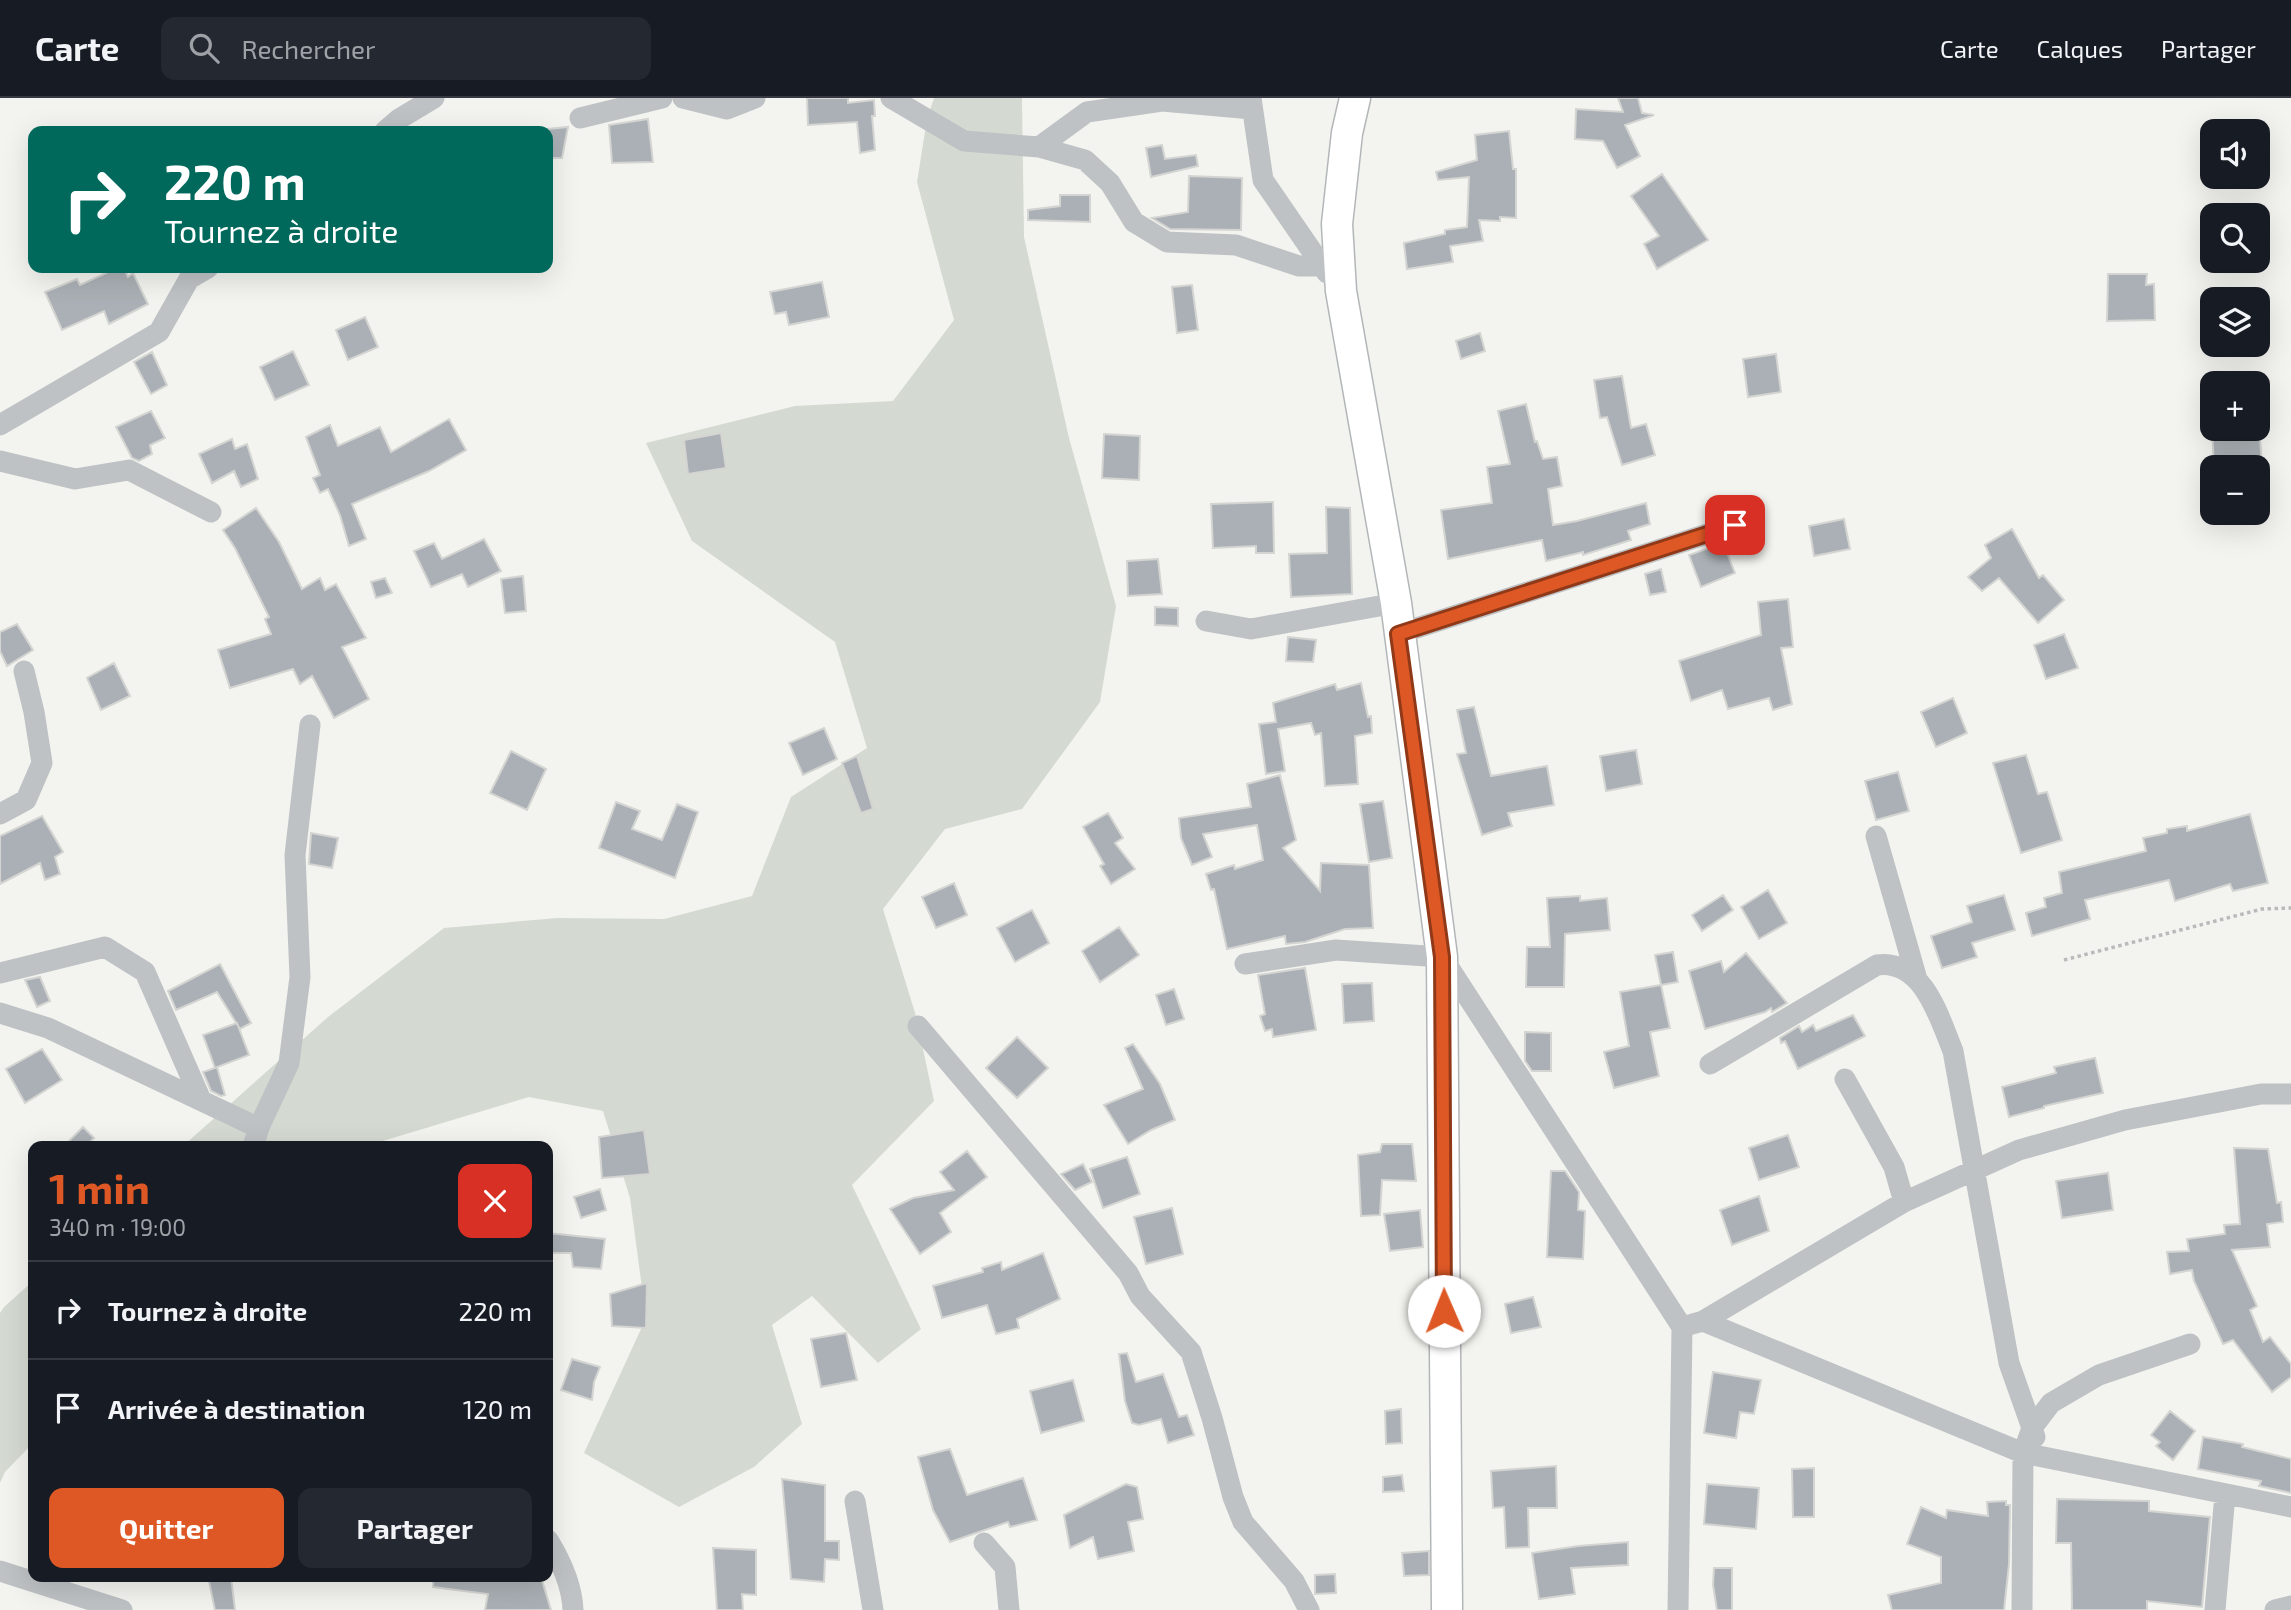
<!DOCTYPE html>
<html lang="fr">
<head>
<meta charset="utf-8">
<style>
	body { margin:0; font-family:"Exo 2",sans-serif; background:#242831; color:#f1f3f6; height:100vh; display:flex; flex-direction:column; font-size:26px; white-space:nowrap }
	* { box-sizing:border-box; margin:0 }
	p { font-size:23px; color:#9ea1a6 }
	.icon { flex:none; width:38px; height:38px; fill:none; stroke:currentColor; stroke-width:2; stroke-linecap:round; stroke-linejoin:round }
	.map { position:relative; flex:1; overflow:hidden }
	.panel { position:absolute; left:28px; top:1043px; width:525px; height:441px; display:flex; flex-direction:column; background:#171b24; border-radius:14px; box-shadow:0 7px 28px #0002 }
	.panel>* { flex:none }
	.banner { position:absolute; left:28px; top:28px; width:525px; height:147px; border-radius:14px; box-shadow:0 7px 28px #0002; background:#00695c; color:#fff; overflow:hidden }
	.controls { position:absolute; left:2200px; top:21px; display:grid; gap:14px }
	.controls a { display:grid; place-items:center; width:70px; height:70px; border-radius:14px; background:#171b24; box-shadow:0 7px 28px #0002; font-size:35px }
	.pin { position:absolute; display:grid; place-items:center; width:60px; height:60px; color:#fff; margin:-30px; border-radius:14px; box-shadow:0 4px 10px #0006 }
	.me { position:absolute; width:77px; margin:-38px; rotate:359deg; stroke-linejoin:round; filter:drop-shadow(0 0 5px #0008) }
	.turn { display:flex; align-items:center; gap:24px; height:147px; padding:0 21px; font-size:32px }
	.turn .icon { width:91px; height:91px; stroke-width:2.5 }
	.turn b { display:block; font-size:49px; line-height:60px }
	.round { display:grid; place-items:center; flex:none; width:74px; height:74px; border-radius:14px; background:#242831 }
	.head { display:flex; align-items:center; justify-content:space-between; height:119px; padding:0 21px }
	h1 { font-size:42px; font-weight:700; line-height:52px; color:#de5825 }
	.action { display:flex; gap:14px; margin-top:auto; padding:14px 21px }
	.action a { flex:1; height:80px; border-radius:14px; background:#de5825; color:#fff; font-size:28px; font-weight:700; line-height:80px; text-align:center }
	.action a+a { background:#242831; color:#f1f3f6 }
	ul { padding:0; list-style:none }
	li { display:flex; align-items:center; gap:21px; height:98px; padding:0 21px; border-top:2px solid #363941 }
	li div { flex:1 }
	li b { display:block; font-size:26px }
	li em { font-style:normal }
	header { display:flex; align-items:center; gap:42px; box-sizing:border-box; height:98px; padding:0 35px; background:#171b24; border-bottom:2px solid #363941 }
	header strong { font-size:33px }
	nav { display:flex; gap:38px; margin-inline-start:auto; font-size:24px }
	.search { width:490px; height:63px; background:#242831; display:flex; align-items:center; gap:18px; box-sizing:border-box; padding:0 24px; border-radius:14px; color:#9ea1a6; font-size:26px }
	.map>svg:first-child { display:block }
	.green { fill:#d4dad1 }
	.building { fill:#aab0b5; stroke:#d4d5d2; stroke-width:2 }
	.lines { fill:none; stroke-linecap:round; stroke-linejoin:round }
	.highway-casing { stroke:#b3b6b9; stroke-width:33 }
	.path { stroke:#b8babc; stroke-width:3.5; stroke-dasharray:3.5 3.5; stroke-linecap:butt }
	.minor { stroke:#bec2c5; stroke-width:21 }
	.highway { stroke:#fff; stroke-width:30 }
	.route-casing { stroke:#903918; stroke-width:18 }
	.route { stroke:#de5825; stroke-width:12 }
</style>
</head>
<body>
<header>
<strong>Carte</strong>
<div class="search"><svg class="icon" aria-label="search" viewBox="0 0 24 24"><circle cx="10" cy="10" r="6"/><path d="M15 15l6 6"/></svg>Rechercher</div>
<nav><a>Carte</a><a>Calques</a><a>Partager</a></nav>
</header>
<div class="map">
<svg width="2291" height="1512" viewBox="0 0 2291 1512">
	<rect width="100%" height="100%" fill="#f3f4ef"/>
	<!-- green -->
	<path class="green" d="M934 0H1022L1024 139 1069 340 1116 508 1100 604 1022 711 945 731 883 811 916 918 934 1003 852 1087 921 1231 878 1265 812 1198 772 1227 802 1326 754 1369 679 1409 584 1355 646 1220 630 1100 603 1013 529 999 366 1048H183L328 919 444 830 557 820 664 821 752 798 791 699 867 650 835 544 692 443 646 345 795 308 893 303 954 222 917 84 927 21Z
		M33 1183V1345L5 1374 0 1385V1215L4 1209Z"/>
	<!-- building -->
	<path class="building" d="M807 0H848V5L874 2 875 18H872L875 52 860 55 857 24 808 27Z
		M1618 0H1638L1642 15 1654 17 1625 27 1640 58 1617 70 1603 43 1575 41 1576 11 1623 14Z
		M648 21 653 64 612 65 609 27Z
		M568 29 562 60H548V31Z
		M1509 33 1513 71H1516V120L1500 119V123L1479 122 1483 143 1450 148 1453 164 1407 171 1404 145 1445 136V132L1467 129 1469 79 1438 82 1436 74 1477 62 1475 37Z
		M1162 47 1165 61 1196 57 1198 68 1151 79 1146 50Z
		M1662 76 1708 142 1657 171 1644 146 1659 138 1631 98Z
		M1189 78 1242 80 1241 132 1170 131 1152 120 1188 114Z
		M1060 97H1090V124L1028 122V112L1060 108Z
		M117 170H124L128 179 133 175 148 206 109 226 104 213 62 232 45 194 77 181 80 187Z
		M2108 176H2147L2146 187 2154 186 2155 222 2107 223Z
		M822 184 829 219 789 227 786 214 775 216 770 194Z
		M1192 187 1198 232 1177 235 1172 189Z
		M365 219 378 249 348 262 336 232Z
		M1480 235 1485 253 1461 261 1456 243Z
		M293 253 309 287 275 302 260 269Z
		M152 254 167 287 151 296 134 264Z
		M1776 256 1781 294 1748 299 1743 261Z
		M1622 278 1631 330 1646 326 1655 357 1622 367 1607 319 1600 320 1594 282Z
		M1526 306 1535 344 1537 343 1543 361 1557 359 1562 388 1548 391 1553 427 1577 423 1646 405 1650 426 1628 433 1631 442 1583 457V454L1546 463 1542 442 1448 461 1441 412 1492 405 1487 369 1510 366 1498 313Z
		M151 313 165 340 150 347 152 356 139 363 132 360 116 329Z
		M449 321 466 352 429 373 352 406 366 441 349 448 340 417 328 391 320 395 313 380 320 377 306 339 330 327 338 348 380 329 391 354Z
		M2242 333V340L2260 339 2262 369H2222V366H2214L2212 334Z
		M721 335 726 370 688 376 684 342Z
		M1104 336 1140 338 1139 382 1102 380Z
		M232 341 235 351 247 346 258 381 241 389 234 373 212 385 199 356Z
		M1273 404 1274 455H1256V448L1213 450 1211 406Z
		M1326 409 1350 410 1352 496 1291 499 1289 456 1327 455Z
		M256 410 279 444 302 491 320 480 325 492 336 486 366 540 342 549 369 601 334 620 312 578 300 586 293 571 230 590 218 552 271 536 265 521 269 519 235 450 223 432Z
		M1844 421 1850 451 1814 458 1809 428Z
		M2012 431 2039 480 2043 477 2064 502 2038 525 1999 480 1982 493 1968 479 1991 460 1985 447Z
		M484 441 501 473 468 489 462 476 431 489 414 453 434 445 442 461Z
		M1723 445 1735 475 1701 489 1689 457Z
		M1158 461 1162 496 1128 498 1127 463Z
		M1661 471 1666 494 1650 497 1645 476Z
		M523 478 526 513 505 515 501 481Z
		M385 480 392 495 376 500 371 484Z
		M1788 501 1793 549 1781 550 1792 606 1773 612 1769 600 1728 611 1722 592 1691 603 1679 563 1761 537 1758 504Z
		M1155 509 1178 510V528L1155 527Z
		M17 526 33 552 7 568 0 553V534Z
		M2064 536 2078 570 2046 581 2034 547Z
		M1288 539 1316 542 1313 564 1286 563Z
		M114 565 130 598 101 612 87 580Z
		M1361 585 1368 619 1371 618 1372 635 1355 638 1358 686 1325 688 1321 635 1315 637 1311 625 1278 631 1285 673 1266 676 1259 626 1276 624 1273 605 1335 586 1337 592Z
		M1953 600 1967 635 1936 649 1921 614Z
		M1474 609 1491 678 1547 668 1554 707 1508 715 1512 728 1482 737 1457 656 1466 655 1457 612Z
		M824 630 837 661 803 677 789 645Z
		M1636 652 1642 686 1606 693 1600 658Z
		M511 653 546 671 527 712 490 695Z
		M2026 657 2038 696 2047 694 2062 742 2021 755 1993 665Z
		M857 658 873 711 861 715 842 665Z
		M1898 674 1909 713 1876 722 1865 683Z
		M1280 677 1296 742 1283 750 1320 793 1321 765 1369 767 1373 830 1345 831 1305 844 1286 846 1285 838 1227 851 1214 791 1211 792 1206 776 1234 767 1235 771 1263 762 1257 727 1203 736 1212 759 1192 767 1181 740 1179 720 1251 709 1247 686Z
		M1383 703 1392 760 1369 764 1360 706Z
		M616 704 640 713 632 731 662 742 677 706 698 714 675 780 599 750Z
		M1108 715 1123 740 1115 745 1135 771 1111 786 1100 768 1104 766 1083 729Z
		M2250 716 2268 785 2233 793 2230 786 2175 803 2169 782 2085 802 2090 821 2032 838 2026 815 2046 809 2044 800 2062 795 2059 774 2146 753 2143 740 2167 735V731L2187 728V733Z
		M42 718 63 754 55 759 60 776 45 782 40 765 0 786V738Z
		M311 735 338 740 332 770 309 766Z
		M954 785 967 817 936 830 922 799Z
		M1768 792 1787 825 1759 841 1741 809Z
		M1723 797 1733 812 1702 833 1692 817Z
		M2004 797 2015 832 1972 845 1977 859 1942 870 1931 838 1972 824 1967 808Z
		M1580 798V803L1607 800 1610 832 1565 836 1564 889H1526L1527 849H1550L1547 800Z
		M1032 812 1049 845 1015 864 997 830Z
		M1119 829 1139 857 1100 884 1082 853Z
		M1673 854 1678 884 1661 887 1655 857Z
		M1746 855 1787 905 1772 914 1771 910 1765 914 1705 931 1689 873 1721 863 1724 874Z
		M220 866 251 925 240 931 217 894 176 912 168 893Z
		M1305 870 1316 932 1273 939 1272 931 1265 933 1260 918 1265 916 1258 877Z
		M40 879 50 903 37 909 25 882Z
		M1372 885 1374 923 1344 925 1342 886Z
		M1661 887 1670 930 1650 934 1659 978 1614 990 1604 954 1629 948 1620 894Z
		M1174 891 1184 921 1166 927 1156 897Z
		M1853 917 1865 938 1798 971 1785 943 1781 945 1780 940 1799 928 1802 934 1813 927 1816 933Z
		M237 925 249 957 217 969 225 997 221 998 211 993 203 974 215 970 203 937Z
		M1525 934 1551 935V973H1532L1525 963Z
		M1017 939 1048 970 1017 1000 986 970Z
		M1133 946 1160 986 1175 1022 1151 1032 1128 1046 1104 1007 1143 991 1125 950Z
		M42 951 62 982 25 1005 6 971Z
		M2095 960 2103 995 2044 1008V1010L2009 1019 2002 989 2056 975 2054 969Z
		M83 1029 94 1040 86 1048H64Z
		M644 1032 650 1076 602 1080 599 1039Z
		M1788 1037 1799 1069 1759 1082 1749 1050Z
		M1382 1046H1412L1416 1083 1382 1082 1380 1117 1361 1118 1358 1057 1380 1054Z
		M2234 1050 2268 1051 2277 1105 2281 1104 2283 1124 2267 1126 2270 1149 2232 1152 2257 1208 2250 1212 2263 1244 2270 1239 2291 1266V1279L2272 1294 2233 1242 2223 1246 2194 1183 2192 1172 2170 1176 2167 1154 2189 1153 2187 1141 2225 1136 2224 1127 2240 1126Z
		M967 1053 987 1079 940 1115 951 1134 920 1156 890 1111 913 1100 954 1092 940 1074Z
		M1127 1059 1140 1096 1103 1110 1090 1071Z
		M1083 1066 1092 1084 1075 1092 1061 1076Z
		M1551 1073H1565L1579 1094 1578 1112 1585 1113 1583 1161 1547 1159Z
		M2108 1075 2113 1112 2062 1120 2056 1083Z
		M600 1091 606 1112 581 1120 574 1099Z
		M1759 1098 1769 1133 1732 1147 1720 1112Z
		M1172 1110 1183 1156 1146 1166 1134 1119Z
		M1420 1112 1423 1149 1390 1153 1384 1116Z
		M548 1135 605 1141 601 1171 573 1169 571 1155H548Z
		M1043 1155 1060 1201 1017 1221 1019 1230 996 1236 987 1207 942 1220 933 1188 983 1174 982 1170 1001 1164 1002 1172Z
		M647 1185 646 1230 612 1228 610 1196Z
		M1533 1199 1541 1229 1511 1235 1505 1206Z
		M846 1235 857 1282 821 1289 811 1241Z
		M1127 1255 1136 1284 1163 1276 1179 1319 1187 1317 1194 1337 1168 1345 1161 1321 1139 1327 1132 1325 1125 1303 1119 1256Z
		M572 1261 600 1269 594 1284 592 1302 561 1292Z
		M1713 1274 1761 1282 1754 1316 1740 1314 1736 1340 1704 1335Z
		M1073 1282 1084 1323 1041 1335 1030 1293Z
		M1401 1311 1402 1345 1386 1346 1385 1313Z
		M2170 1313 2195 1333 2173 1362 2156 1348 2160 1344 2151 1337Z
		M2203 1339 2243 1346 2242 1349 2291 1361V1395L2259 1388 2261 1383 2198 1371Z
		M950 1351 967 1397 1023 1380 1037 1422 1010 1429 1008 1424 950 1444 933 1412 918 1359Z
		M1556 1368 1557 1410H1528L1529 1449 1506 1450 1504 1409 1493 1410 1491 1373Z
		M1814 1370V1419H1793L1792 1371Z
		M1402 1377 1404 1393 1383 1394V1379Z
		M782 1381 825 1387V1443H839V1462L825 1461 824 1484 791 1481Z
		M1126 1386 1137 1389 1143 1421 1128 1424 1134 1453 1098 1461 1093 1439 1070 1450 1064 1417Z
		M1707 1386 1759 1390 1756 1431 1704 1426Z
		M2057 1401 2149 1403V1413L2210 1419 2202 1509 2147 1503V1512H2072L2071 1445H2056Z
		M2006 1403V1407H2010L2009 1466 2004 1512H1892L1888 1497 1941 1485V1459L1907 1446 1921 1409 1946 1420 1947 1412 1988 1418 1987 1404Z
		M1628 1444V1467L1571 1470 1575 1496 1539 1501 1532 1455 1578 1448Z
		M713 1450 756 1452V1497L742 1496 743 1512H717Z
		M1429 1453V1477L1404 1478 1402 1455Z
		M1714 1470H1732V1512H1717L1713 1487Z
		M1335 1476 1336 1495 1315 1496V1477Z
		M208 1479H231L235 1512H215Z
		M433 1479H541L551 1512H485L488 1496 433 1489Z"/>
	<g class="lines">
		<!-- highway casing -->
		<g class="highway-casing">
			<path id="highway" d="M1355 0 1347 35 1337 126 1341 193 1396 505 1442 859 1447 1512"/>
		</g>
		<!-- path -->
		<path class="path" d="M2064 862 2262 811 2291 810"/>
		<!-- minor -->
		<path class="minor" d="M683 0 727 11 755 0
			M891 0 964 43 1039 49 1087 14 1162 3 1252 11
			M1251 0 1263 82 1327 175
			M580 20 662 0
			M385 33 399 21 434 0
			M1039 49 1085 62 1110 85 1134 124 1167 144 1236 147 1299 168H1321
			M0 327 159 234 189 181 208 170
			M0 363 75 381 129 372 211 414
			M1206 523 1251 531 1396 505
			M1398 536 1735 427
			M0 716 26 702 42 665 34 614 24 573
			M1876 738 1916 878
			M1245 866 1336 852 1442 859 1682 1229 1703 1223 1904 1104 2019 1052 2125 1022 2261 996H2291
			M0 875 105 849 145 874 201 1002
			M0 915 48 930 259 1030
			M918 928 1128 1175 1140 1198 1191 1254 1212 1320 1233 1399 1243 1424 1294 1483 1309 1512
			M1710 966 1877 867C1923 861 1939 919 1953 953L2009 1265 2032 1330 2023 1355 2022 1512
			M1845 981 1894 1069 1904 1104
			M253 1048 260 1027 289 965 300 879 295 757 310 627
			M1703 1223 2023 1355 2291 1409
			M2035 1339 2032 1330 2051 1305 2099 1277 2190 1246
			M855 1403 873 1512
			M548 1442C561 1463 572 1487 573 1512
			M984 1445 1005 1469 1009 1512
			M0 1473 122 1512
			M1678 1512 1682 1229
			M2215 1512 2225 1396
			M2275 1512 2291 1508"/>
		<!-- highway -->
		<use href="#highway" class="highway"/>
	</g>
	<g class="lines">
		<!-- route casing -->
		<g class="route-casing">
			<path id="route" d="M1444 1213 1442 859 1398 536 1735 427"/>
		</g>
		<!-- route -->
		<use href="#route" class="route"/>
	</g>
</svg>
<div class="controls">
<a><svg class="icon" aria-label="sound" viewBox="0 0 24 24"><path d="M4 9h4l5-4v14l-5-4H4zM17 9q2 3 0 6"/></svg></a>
<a><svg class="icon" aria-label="search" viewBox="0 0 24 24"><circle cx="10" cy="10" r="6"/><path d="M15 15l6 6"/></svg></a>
<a><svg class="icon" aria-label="layers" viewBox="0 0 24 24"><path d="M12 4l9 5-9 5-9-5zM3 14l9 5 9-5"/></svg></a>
<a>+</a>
<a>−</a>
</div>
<div class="pin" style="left:1735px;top:427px;background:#d93025"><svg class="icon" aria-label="arrive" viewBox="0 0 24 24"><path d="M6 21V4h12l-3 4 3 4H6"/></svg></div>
<svg class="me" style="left:1444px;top:1213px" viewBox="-20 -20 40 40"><circle r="19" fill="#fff"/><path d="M0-13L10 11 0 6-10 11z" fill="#de5825"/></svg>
<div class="banner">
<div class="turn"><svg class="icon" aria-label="right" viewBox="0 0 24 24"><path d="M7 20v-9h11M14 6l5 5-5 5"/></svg><div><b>220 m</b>Tournez à droite</div></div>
</div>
<section class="panel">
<div class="head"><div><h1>1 min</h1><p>340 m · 19:00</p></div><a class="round" style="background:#d93025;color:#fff"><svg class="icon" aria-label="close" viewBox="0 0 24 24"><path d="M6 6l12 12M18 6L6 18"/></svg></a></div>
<ul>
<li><svg class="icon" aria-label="right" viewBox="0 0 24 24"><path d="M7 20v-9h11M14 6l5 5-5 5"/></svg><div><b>Tournez à droite</b></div><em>220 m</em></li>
<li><svg class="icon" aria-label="arrive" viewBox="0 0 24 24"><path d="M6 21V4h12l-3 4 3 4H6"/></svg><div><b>Arrivée à destination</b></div><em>120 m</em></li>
</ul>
<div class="action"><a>Quitter</a><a>Partager</a></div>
</section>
</div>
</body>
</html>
